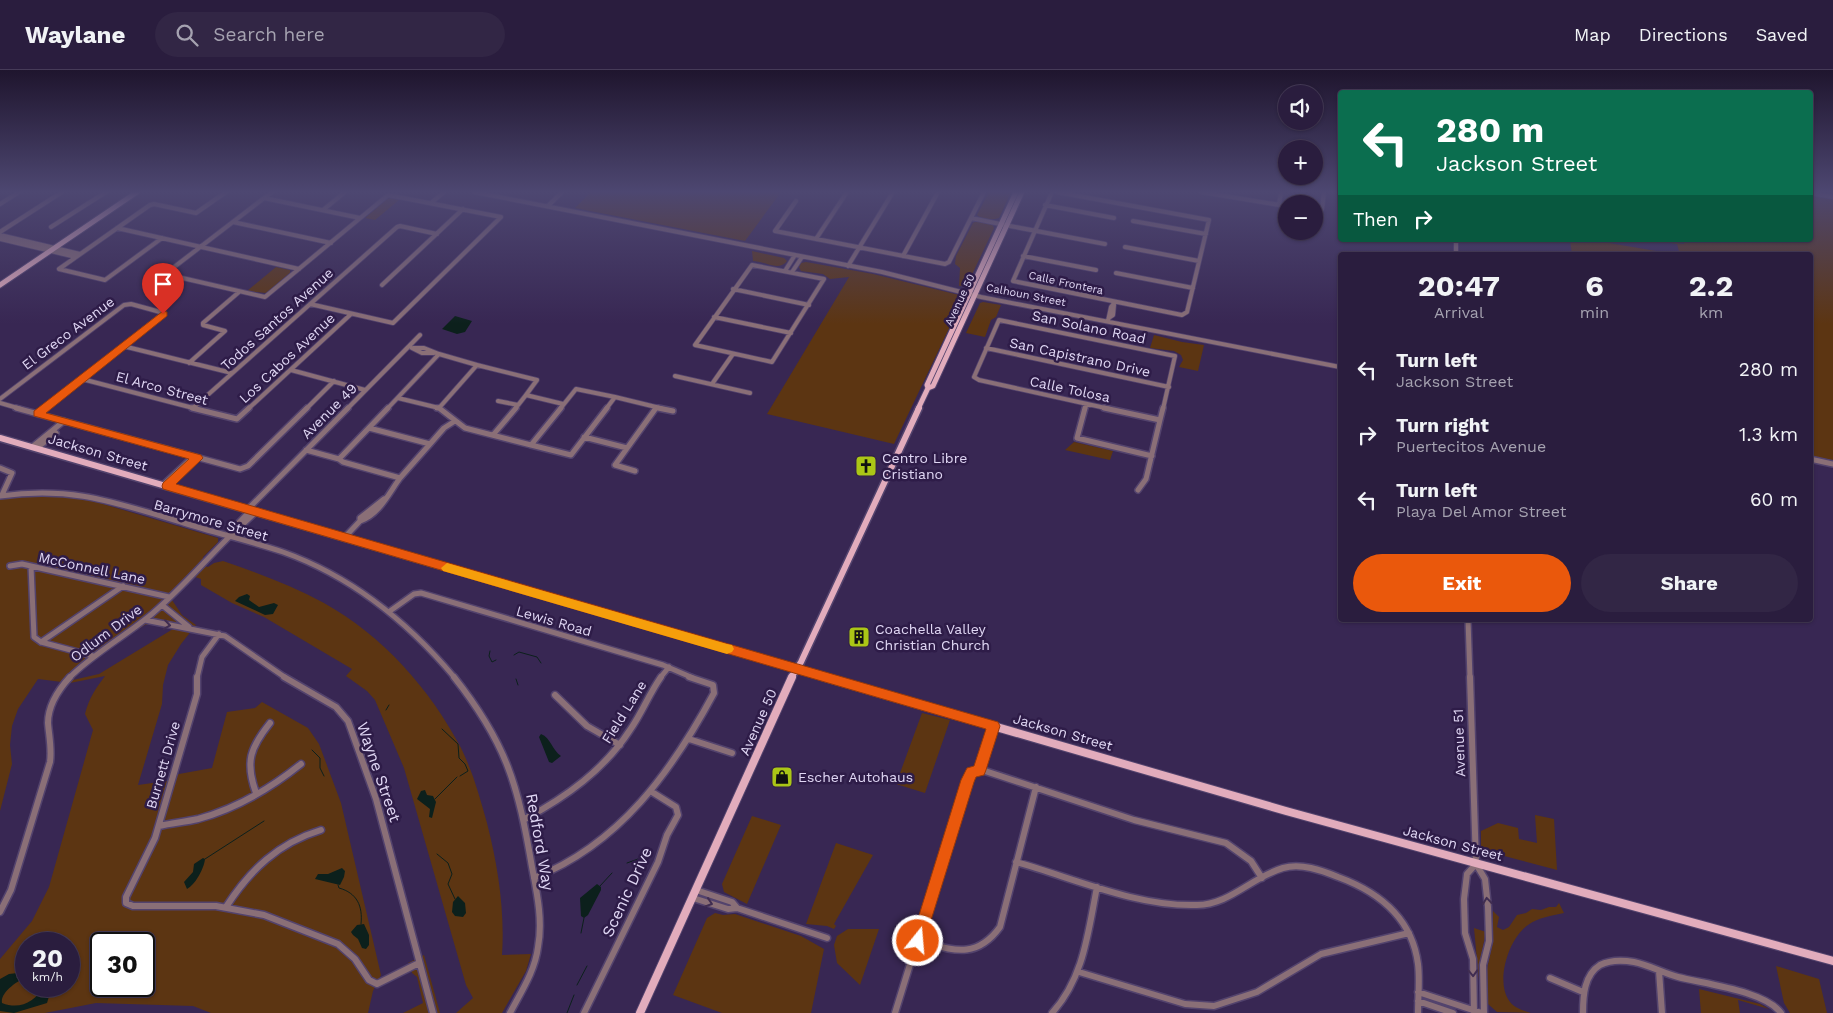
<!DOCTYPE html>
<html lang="en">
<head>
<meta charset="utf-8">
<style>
	body { margin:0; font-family:"Work Sans",sans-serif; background:#322645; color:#f1f3f6; height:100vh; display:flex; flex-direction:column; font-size:19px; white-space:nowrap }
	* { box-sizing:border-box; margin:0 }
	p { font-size:16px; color:#a5a2b0 }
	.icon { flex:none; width:28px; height:28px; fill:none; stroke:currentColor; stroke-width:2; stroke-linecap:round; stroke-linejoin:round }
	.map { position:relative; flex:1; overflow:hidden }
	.panel { position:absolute; left:1338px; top:182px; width:475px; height:370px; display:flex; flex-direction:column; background:#2a1d3e; border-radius:5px; box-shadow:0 1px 4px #0004,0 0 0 1px #463b58 }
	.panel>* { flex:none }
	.hud { position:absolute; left:1338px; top:20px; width:475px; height:152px; border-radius:5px; box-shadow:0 1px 4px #0004,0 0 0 1px #463b58; background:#0b6e4f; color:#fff; overflow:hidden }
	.buttons { position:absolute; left:1278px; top:15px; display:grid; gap:10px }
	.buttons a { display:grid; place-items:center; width:45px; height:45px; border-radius:50%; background:#2a1d3e; box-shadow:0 1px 4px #0004,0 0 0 1px #463b58; font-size:25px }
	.speed { position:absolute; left:15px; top:862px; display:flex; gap:10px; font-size:25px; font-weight:700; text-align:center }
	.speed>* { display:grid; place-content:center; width:65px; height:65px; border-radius:50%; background:#2a1d3e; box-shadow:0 1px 4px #0004,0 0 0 1px #463b58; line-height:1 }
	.speed small { font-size:12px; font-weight:400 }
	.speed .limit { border:2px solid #111; border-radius:8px; background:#fff; color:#111 }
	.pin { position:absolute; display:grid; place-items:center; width:42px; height:42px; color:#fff; margin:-51px -21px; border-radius:50% 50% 50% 0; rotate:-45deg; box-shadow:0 0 5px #0007 }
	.pin .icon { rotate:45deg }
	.me { position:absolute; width:55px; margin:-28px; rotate:17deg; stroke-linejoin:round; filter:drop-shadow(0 0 4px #0008) }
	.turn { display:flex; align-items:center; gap:18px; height:105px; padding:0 15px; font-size:22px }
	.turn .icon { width:65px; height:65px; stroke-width:2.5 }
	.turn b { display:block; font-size:35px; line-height:42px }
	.then { display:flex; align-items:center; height:48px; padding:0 15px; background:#0003; gap:10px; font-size:19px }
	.eta { display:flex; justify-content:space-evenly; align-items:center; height:85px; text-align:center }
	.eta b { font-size:30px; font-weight:700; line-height:35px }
	.action { display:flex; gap:10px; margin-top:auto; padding:10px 15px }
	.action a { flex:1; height:58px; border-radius:30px; background:#ea580c; color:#fff; font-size:20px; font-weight:700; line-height:58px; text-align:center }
	.action a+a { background:#322645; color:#f1f3f6 }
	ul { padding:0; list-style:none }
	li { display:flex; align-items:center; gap:15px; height:65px; padding:0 15px }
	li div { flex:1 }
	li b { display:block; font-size:19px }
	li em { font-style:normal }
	header { display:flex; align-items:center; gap:30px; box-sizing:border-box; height:70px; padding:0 25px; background:#2a1d3e; border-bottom:1px solid #463b58 }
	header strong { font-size:24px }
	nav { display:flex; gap:28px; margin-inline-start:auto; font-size:18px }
	.search { width:350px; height:45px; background:#322645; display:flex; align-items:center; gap:12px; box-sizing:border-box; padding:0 18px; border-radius:28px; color:#a5a2b0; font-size:19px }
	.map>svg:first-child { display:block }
	.green { fill:#5c3512; fill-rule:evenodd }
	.water { fill:#0c201c }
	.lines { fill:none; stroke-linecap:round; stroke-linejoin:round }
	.stream { stroke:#0c201c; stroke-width:1 }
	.minor-far2-casing { stroke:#53436d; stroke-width:5.5 }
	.minor-far1-casing { stroke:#53436d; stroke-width:8 }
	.minor-casing { stroke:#53436d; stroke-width:9 }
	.major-far2-casing { stroke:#53436d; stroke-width:7 }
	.major-far1-casing { stroke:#53436d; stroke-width:9 }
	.major-casing { stroke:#53436d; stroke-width:10 }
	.minor-far2 { stroke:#8a6f77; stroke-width:4 }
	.minor-far1 { stroke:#8a6f77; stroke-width:5 }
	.minor { stroke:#8a6f77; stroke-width:6 }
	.major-far2 { stroke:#e2acbc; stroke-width:5 }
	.major-far1 { stroke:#e2acbc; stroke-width:6 }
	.major { stroke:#e2acbc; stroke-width:8 }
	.oneway { stroke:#402d51 }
	.route { fill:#ea580c; stroke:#983908 }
	.slow { fill:#f59e0b }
	.labels { text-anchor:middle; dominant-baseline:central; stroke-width:5; stroke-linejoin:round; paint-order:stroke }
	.far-street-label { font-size:11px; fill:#e0d7f4; stroke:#2e1c48 }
	.street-label { font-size:14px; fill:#e0d7f4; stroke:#2e1c48 }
	.poi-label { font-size:14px; fill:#e0d7f4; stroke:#2e1c48; text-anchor:start }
	.near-street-label { font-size:16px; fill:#e0d7f4; stroke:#2e1c48 }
</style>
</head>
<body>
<header>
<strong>Waylane</strong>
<div class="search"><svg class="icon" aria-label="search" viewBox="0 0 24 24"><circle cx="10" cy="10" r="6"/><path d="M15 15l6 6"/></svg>Search here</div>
<nav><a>Map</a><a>Directions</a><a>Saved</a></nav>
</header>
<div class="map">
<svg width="1833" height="943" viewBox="0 0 1833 943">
	<rect width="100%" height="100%" fill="#382753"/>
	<!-- green -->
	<path class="green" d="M591 122H781L745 171 575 138Z
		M989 122H1011L999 148C992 150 982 150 977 145Z
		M1810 125 1833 129V390L1810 386V185H1572L1570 170H1591L1680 185 1677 174 1652 170 1684 174V170H1810Z
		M391 128 399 130 375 150 365 148 387 129Z
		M977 151 992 154 994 158 967 215 959 216 960 198 955 194 956 186 973 153Z
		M752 181 784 188 787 191C779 202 764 191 753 191Z
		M806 192 873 204 959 225 963 229 894 374 767 344 849 207 830 209 823 204 801 201 799 197 801 193Z
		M276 197 290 200V203L266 223 247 221Z
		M983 232 1001 235 996 247 991 250 985 267 966 263 980 233Z
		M1154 265 1182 272 1204 275 1198 301 1179 297 1183 290 1181 285 1174 281 1150 278Z
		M1074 372 1113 381 1110 390 1065 380Z
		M42 425 75 428 93 431 218 468V472L203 487 205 496 208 497 214 493 223 491C258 503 292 516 324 533 383 566 430 619 461 678 473 702 480 728 487 753 498 796 505 841 502 885L531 884 526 901 502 943H456L473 928 466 915 404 698 375 630 367 621 346 606 352 599 264 547 232 533 201 515V509L195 507 172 530 182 545 196 555 181 574 168 595 163 615 162 634 138 715 167 711 179 704 212 698 227 642 255 638 262 632 308 658 319 674 341 733 381 905 373 921 368 943H211L193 936 96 933 45 943H0V889L32 851 49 817 93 660 85 644C89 628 96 618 105 606L70 613 38 609 18 639 12 656 10 675 12 694 0 741V429ZM150 554 173 559 99 604 73 610C92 586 120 571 145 555ZM26 874H69V916H26ZM101 874H144V916H101Z
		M922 643 950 650 925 723 896 714Z
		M1535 745 1554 749 1557 800 1482 780 1481 777V761L1498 753 1518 758 1519 769 1537 773Z
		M752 746 781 755 747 834 724 822 722 814Z
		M836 773 873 785 834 854 836 856 834 859 827 856 806 854Z
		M1559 833 1564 843C1551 846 1539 847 1528 855 1509 868 1496 909 1508 929 1513 938 1522 940 1531 943L1497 942 1488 934 1487 899 1493 872V841L1499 847 1497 857 1503 860 1509 857 1517 845 1526 843 1532 839 1541 840 1549 837H1556Z
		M715 843 723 845 735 844 801 866 824 879 811 943H722L673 925 707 848Z
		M1474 858 1486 862 1480 890 1479 911Z
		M848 859H879L860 915 837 893 834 875 837 866Z
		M424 885 440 943H403L423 933 417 907 412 903 408 893Z
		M1776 896 1819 909 1827 943H1790L1784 933Z
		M1699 919 1760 934 1769 939 1738 930 1740 943H1701Z"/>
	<!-- water -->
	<path class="water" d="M455 246 472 251 465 262 457 264 442 259Z
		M247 524 250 526 249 530 259 537 274 533 278 535 273 544 265 545 235 531 239 527Z
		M541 664C551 668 552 680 561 686L552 693 549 692 539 667Z
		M425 720 427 725 433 726 436 732 432 748 429 747 430 739 417 729 421 721Z
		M203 788 205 789C204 799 195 815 187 819L184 812 193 802 194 794Z
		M342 798 345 801 344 807 340 815 315 809 318 804H328Z
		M597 814 601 817V820L588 845 584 848 581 846 580 828Z
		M458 826 465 833 466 843 463 847 455 846 452 842 453 832Z
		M364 854 369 865V875L366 879 362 878 358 869 353 865 351 862 357 855Z
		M26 902V907C18 911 0 922 2 933 20 940 35 932 44 916H55L50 923 47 933 14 943 0 941V909L9 904Z"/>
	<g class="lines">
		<!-- stream -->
		<path class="stream" d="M490 581 489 586 492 592 496 590
			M514 585 519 582 537 587 541 593
			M516 609 518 615
			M386 640 389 635
			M442 659 458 674 459 688 465 694 468 701 460 706
			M312 680 320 688V698L324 706
			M435 729 457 707
			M437 784 448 793 452 804 448 814 455 829
			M205 789 264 751
			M627 793 638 789
			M338 815 339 818C357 823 363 836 361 854
			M600 816 612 803
			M581 863 584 848
			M577 915 587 896
			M567 943 574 925"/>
		<!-- minor-far2 casing -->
		<g class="minor-far2-casing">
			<path id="minor-far2" d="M272 122 165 204 265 227 388 125 501 147 393 253 310 234
				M474 122 882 202 981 227 1340 297
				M1052 122 1013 211 1182 245 1187 242 1209 150 1057 122
				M1201 122 1286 136
				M1810 123 1833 127
				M264 128 360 148
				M796 131 775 161 945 194 949 192 984 122
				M431 133 444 122
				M0 134 19 122
				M1045 135 1114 148
				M1279 135 1281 122
				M548 136 562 122
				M323 140 345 122
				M1314 141 1322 139 1324 122
				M971 148 1005 155
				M1133 151 1206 164
				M233 152 331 173
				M1010 156 1105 174
				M51 157 106 122
				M117 158 299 199
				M0 162 62 122
				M0 165 80 184
				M0 169 76 187
				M816 169 847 122
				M1456 170V185
				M1125 177 1199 191
				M903 186 938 122
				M1023 186 1096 200
				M752 195 824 209 772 292 695 275Z
				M848 196 893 122
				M59 199 150 135 154 134 196 143 226 122
				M59 199 105 210 162 168
				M785 201 795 185
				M792 202 802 187
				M1116 203 1193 218
				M382 215 463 139
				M733 219 809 235
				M714 247 791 263
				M1110 247 1113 245 1114 235
				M1108 251 1111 237 1115 232
				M123 276 232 303
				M412 278 422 283H434
				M986 278 1169 317
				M189 293 225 261 203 255V253L239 222
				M477 295 537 310 526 325
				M291 300 365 320
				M675 306 750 323
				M82 309 197 339
				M712 314 733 284
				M615 327 656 337 655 339
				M398 328 439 338 477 295 439 284
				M0 329 124 235 131 234 164 243 45 339
				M498 331 518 335
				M0 333 21 339
				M656 337 663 339
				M193 338 397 157 400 156 437 164
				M248 339 351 244
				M306 339 334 311
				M347 339 420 265
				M387 339 439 284 424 278H413
				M515 339 526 325 563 334
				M560 339 576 319 615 327 606 339
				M1085 339 1086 334
				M1110 339 979 310 974 307 999 250 1175 286 1163 339"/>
		</g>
		<!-- minor-far1 casing -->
		<g class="minor-far1-casing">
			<path id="minor-far1" d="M16 338 240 399 248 396 307 338
				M192 338 237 349 249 338
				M437 338H439
				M439 338 465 358 531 375
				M658 338 673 341
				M1085 338 1077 368 1152 386
				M1104 338 1160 350
				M38 344 46 338
				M1160 350 1163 338
				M493 365 516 338
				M584 367 627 378
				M430 374 444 358 455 351
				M531 375 571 385 607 338
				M531 375 561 338
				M32 377 64 351
				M37 378 56 363
				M306 380 339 389 388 338
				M339 389 343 392 400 408 430 374 369 358
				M1810 389 1833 394
				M0 398 12 403 2 425
				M635 401 615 395 656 338
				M163 415 193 387
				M167 416 197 388
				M1138 420 1146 409 1160 350
				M0 426C73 416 113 432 181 452 215 463 250 471 283 482 353 507 408 552 455 608
				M247 440 348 338
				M360 451C379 445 389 423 400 408
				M229 467 255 443
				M344 468 360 451V448L384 429
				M10 496 22 494 169 527
				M31 496 34 567 41 572 93 586
				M162 535 189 557
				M390 541 414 524 421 523 663 595 693 608
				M145 550 225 566 286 608
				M1468 550 1470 608
				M41 572 123 516
				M69 608C94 583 126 566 153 543 180 520 204 492 229 467V463L250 441
				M197 608 202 587 219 564
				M660 608 669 597"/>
		</g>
		<!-- minor casing -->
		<g class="minor-casing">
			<path id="minor" d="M197 607V624L155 768 126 827V833L133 836H216L264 845 338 874 355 889 369 910 377 914 419 893
				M284 607 336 637 348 651 376 729 433 943
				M454 607C507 674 518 715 532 797 537 823 543 851 538 877 535 901 521 922 510 943
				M1470 607 1476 794
				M555 625 587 656 620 675
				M689 669 732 683
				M980 700 994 656
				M256 723C245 692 250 678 270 653
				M525 749C566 727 604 700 630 660 642 643 649 624 661 607
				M159 756C172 753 185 752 198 749 235 739 271 718 301 694
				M1016 792C1073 808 1137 837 1197 835 1229 835 1252 807 1283 798 1301 793 1321 800 1338 807 1379 822 1412 848 1418 894 1420 910 1418 927 1418 943
				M1476 794 1485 809 1488 837 1489 871 1483 895 1484 943
				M534 808C620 774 672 701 714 623L713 615 689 607
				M696 820 732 832 737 838
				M693 828 728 839 737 838 827 868
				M226 837C250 800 278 773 321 760
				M0 842 11 820 50 692C52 679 49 666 48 653 48 636 59 619 70 607
				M918 871C953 880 976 890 1000 857L1036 717
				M1659 901 1662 943
				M1079 902 1185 934 1214 936 1257 922 1321 884 1409 863
				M1550 908 1583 922
				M1418 922 1482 943
				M1418 931 1453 943
				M584 943 658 792 667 765 678 745 676 737 652 722
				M895 943 967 710 976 700H982L1134 750 1226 773 1251 791 1262 808
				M1052 943C1084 908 1088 862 1097 817
				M1474 943 1473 889 1465 863 1464 829 1467 804 1476 794
				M1583 943C1583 926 1584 905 1600 895 1610 890 1623 890 1634 892 1649 895 1663 903 1678 907 1705 914 1765 921 1781 943"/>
		</g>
		<!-- major-far2 casing -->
		<g class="major-far2-casing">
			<path id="major-far2" d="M0 215 137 122
				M928 318 933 316 1022 122
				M918 339 928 318 927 315 1016 122"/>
		</g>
		<!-- major-far1 casing -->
		<g class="major-far1-casing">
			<path id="major-far1" d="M0 368 828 608
				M791 608 801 592 919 338"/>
		</g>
		<!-- major casing -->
		<g class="major-casing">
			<path id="major" d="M824 607 1286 741 1833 891
				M640 943 792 607"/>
		</g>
		<!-- minor-far2 -->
		<use href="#minor-far2" class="minor-far2"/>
		<!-- minor-far1 -->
		<use href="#minor-far1" class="minor-far1"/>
		<!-- minor -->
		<use href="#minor" class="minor"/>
		<!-- major-far2 -->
		<use href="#major-far2" class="major-far2"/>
		<!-- major-far1 -->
		<use href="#major-far1" class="major-far1"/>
		<!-- major -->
		<use href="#major" class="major"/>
	</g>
	<!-- one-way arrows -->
	<defs><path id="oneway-chevron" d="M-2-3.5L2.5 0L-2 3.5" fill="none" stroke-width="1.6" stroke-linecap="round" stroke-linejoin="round" transform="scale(1.25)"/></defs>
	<g class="oneway">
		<use href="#oneway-chevron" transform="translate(167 555) rotate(8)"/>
		<use href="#oneway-chevron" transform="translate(1487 831) rotate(-97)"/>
		<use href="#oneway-chevron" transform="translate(709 833) rotate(18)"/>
		<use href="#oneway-chevron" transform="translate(1473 903) rotate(88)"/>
	</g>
	<!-- sky -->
	<linearGradient id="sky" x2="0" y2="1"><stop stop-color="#1f152e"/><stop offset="0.48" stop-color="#4d4771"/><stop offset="1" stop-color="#4d4771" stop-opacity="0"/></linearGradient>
	<rect width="1833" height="254" fill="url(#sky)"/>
	<!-- route -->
	<path class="route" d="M163 241 167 242V246L46 343 201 385 203 388 201 390 176 414 998 652 1000 656 986 700 984 705 976 707 974 712 923 876 918 878 913 876 911 871 961 710 967 698 974 696 986 659 163 419 162 416 163 413 189 389 34 346V341Z"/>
	<!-- slow -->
	<path class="slow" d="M447 493 727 574 732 575 734 579 732 582 727 584 443 501 441 498Z"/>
	<!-- icons -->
	<defs>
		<g id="church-square" transform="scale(1.125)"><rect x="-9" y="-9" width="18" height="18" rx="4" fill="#abc616" stroke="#2e1c48"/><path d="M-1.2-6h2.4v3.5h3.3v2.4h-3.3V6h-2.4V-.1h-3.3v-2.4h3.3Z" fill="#111"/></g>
		<g id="building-square" transform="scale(1.125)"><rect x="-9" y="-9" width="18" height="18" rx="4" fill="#abc616" stroke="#2e1c48"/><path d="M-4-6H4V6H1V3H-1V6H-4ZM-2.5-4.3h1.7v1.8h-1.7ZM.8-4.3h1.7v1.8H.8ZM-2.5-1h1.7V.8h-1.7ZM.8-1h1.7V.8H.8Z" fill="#111"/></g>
		<g id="shop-square" transform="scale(1.125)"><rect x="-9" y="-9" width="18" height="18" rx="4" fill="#abc616" stroke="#2e1c48"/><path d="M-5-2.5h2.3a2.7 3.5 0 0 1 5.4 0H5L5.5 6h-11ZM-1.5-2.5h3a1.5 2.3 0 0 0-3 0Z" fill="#111"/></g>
	</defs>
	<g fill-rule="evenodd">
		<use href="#church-square" x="866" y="396"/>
		<use href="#building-square" x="859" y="567"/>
		<use href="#shop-square" x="782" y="707"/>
	</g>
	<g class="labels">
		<!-- far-street labels -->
		<g class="far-street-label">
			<text transform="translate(1066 213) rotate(12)">Calle Frontera</text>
			<text transform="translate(1026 225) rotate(11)">Calhoun Street</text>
			<text transform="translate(960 230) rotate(-65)">Avenue 50</text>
		</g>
		<!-- street labels -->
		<g class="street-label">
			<text transform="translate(277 249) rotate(-42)">Todos Santos Avenue</text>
			<text transform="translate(1089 257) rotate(12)">San Solano Road</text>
			<text transform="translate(68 263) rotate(-37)">El Greco Avenue</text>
			<text transform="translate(1080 287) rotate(12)">San Capistrano Drive</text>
			<text transform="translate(287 288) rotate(-43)">Los Cabos Avenue</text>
			<text transform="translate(162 318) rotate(15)">El Arco Street</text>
			<text transform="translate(1070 319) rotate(12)">Calle Tolosa</text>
			<text transform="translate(329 341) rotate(-45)">Avenue 49</text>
			<text transform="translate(98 382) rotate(16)">Jackson Street</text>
			<text transform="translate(211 450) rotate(16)">Barrymore Street</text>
			<text transform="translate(92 498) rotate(12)">McConnell Lane</text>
			<text transform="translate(554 551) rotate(16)">Lewis Road</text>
			<text transform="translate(106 563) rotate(-37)">Odlum Drive</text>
			<text transform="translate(624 642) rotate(-58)">Field Lane</text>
			<text transform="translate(758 652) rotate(-66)">Avenue 50</text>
			<text transform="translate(1063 662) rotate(16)">Jackson Street</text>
			<text transform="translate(1459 673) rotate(-92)">Avenue 51</text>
			<text transform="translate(163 695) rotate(-74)">Burnett Drive</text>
			<text transform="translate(1453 773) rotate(15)">Jackson Street</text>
		</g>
		<!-- poi labels -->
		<g class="poi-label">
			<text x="882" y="388">Centro Libre<tspan x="882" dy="16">Cristiano</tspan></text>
			<text x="875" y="559">Coachella Valley<tspan x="875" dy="16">Christian Church</tspan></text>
			<text x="798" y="707">Escher Autohaus</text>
		</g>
		<!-- near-street labels -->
		<g class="near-street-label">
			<text transform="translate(379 702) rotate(71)">Wayne Street</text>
			<text transform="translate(540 772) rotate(80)">Redford Way</text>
			<text transform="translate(627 822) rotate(-65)">Scenic Drive</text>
		</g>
	</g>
</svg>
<div class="buttons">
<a><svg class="icon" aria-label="sound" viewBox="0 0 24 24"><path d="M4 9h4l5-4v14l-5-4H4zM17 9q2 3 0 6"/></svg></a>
<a>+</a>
<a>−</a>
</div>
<div class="speed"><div>20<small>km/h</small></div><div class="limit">30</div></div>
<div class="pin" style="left:163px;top:244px;background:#d93025"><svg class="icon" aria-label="arrive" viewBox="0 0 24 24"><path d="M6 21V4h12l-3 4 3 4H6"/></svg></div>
<svg class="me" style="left:918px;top:871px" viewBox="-20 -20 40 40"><circle r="17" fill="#ea580c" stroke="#fff" stroke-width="3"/><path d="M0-11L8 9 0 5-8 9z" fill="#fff"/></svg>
<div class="hud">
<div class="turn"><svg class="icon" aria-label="left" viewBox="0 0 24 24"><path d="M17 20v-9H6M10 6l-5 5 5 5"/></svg><div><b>280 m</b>Jackson Street</div></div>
<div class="then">Then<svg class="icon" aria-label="right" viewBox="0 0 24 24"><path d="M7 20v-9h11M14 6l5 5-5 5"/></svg></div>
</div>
<section class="panel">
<div class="eta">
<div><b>20:47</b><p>Arrival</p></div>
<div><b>6</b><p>min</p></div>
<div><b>2.2</b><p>km</p></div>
</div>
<ul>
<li><svg class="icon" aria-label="left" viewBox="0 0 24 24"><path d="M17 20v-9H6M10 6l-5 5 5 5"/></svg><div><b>Turn left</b><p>Jackson Street</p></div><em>280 m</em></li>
<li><svg class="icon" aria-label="right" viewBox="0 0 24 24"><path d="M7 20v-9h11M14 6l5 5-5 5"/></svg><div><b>Turn right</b><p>Puertecitos Avenue</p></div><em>1.3 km</em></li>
<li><svg class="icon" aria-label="left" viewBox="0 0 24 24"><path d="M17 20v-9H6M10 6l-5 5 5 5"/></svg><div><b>Turn left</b><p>Playa Del Amor Street</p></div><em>60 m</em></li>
</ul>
<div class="action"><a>Exit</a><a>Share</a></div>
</section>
</div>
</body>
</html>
